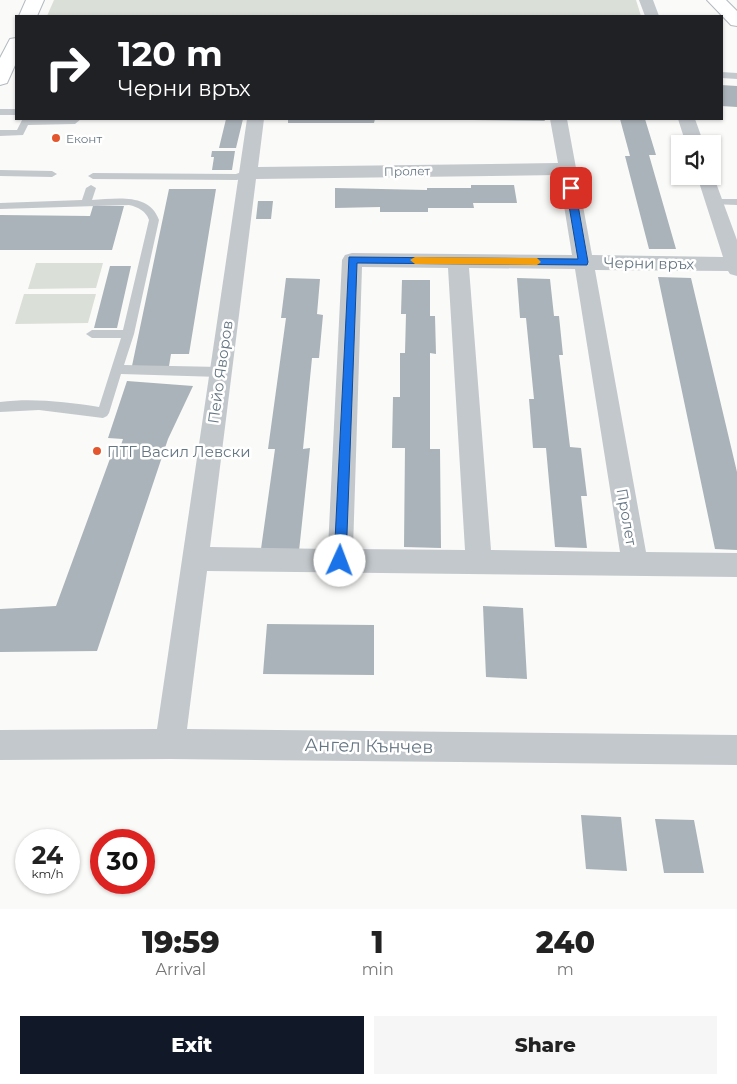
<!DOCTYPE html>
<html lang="en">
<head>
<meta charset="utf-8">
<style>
	body { margin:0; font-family:Montserrat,sans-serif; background:#f6f6f6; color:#222; height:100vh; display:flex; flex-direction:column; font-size:19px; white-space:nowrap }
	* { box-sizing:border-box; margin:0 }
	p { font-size:16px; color:#767676 }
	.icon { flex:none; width:28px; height:28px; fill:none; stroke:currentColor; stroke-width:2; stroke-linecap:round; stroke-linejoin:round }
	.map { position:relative; height:909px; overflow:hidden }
	.panel { display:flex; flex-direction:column; background:#fff; flex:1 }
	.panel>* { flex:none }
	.hud { position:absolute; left:15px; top:15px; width:708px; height:105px; border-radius:0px; box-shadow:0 1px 4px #0004; background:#202124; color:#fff; overflow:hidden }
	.buttons { position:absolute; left:671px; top:135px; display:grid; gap:10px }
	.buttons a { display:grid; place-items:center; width:50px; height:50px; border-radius:0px; background:#fff; box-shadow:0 1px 4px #0004; font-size:25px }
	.speed { position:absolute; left:15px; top:829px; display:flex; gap:10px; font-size:25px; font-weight:700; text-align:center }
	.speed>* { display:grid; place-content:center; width:65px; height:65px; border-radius:50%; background:#fff; box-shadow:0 1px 4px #0004; line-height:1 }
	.speed small { font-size:12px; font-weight:400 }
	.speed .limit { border:8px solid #d22; background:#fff; color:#111 }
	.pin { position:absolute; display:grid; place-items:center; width:42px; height:42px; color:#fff; margin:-21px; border-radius:10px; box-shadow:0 2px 8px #0006 }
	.me { position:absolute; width:55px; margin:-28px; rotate:2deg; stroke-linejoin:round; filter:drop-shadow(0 0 4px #0008) }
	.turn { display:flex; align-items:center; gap:18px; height:105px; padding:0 20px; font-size:22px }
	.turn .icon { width:65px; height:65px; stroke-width:2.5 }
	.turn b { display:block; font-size:35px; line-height:42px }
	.eta { display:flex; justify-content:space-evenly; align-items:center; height:85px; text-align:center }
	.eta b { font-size:30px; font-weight:800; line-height:35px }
	.action { display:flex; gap:10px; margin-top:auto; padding:10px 20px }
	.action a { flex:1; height:58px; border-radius:0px; background:#111827; color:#fff; font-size:20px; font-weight:800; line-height:58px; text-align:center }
	.action a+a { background:#f6f6f6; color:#222 }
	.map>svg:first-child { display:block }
	.green { fill:#dadfd7 }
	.building { fill:#aab3b9 }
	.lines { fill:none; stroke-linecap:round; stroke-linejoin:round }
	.secondary-casing { stroke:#b3babf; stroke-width:2 }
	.lane { fill:#c3c8cc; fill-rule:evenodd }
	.street { fill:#c3c8cc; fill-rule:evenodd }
	.secondary { fill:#fff; fill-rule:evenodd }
	.route { fill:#1a73e8; stroke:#114b97 }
	.slow { fill:#f59e0b }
	.poi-dot { fill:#e4572e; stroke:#fff; stroke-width:2 }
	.labels { text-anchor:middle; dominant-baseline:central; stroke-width:5; stroke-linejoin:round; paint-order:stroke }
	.far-poi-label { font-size:12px; fill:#657683; stroke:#fff; text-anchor:start }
	.far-street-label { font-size:12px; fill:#657683; stroke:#fff }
	.street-label { font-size:15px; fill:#657683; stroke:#fff }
	.poi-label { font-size:15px; fill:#657683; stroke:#fff; text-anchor:start }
	.near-street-label { font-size:18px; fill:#657683; stroke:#fff }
</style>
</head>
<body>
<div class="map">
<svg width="737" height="909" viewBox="0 0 737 909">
	<rect width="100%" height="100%" fill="#fafaf8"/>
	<!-- green -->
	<path class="green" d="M54 0H636L641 16H47Z
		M36 263H103L96 288 28 289Z
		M24 294H96L88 323 15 324Z"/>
	<!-- building -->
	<path class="building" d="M721 85 737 86V107L721 106Z
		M226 119H243L236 148H219Z
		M288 119H375L374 123H288Z
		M472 119H544L545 121 472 120Z
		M620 119H645L656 155H649L676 249H649L625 156H630Z
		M212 151H235L232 170H212L214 157H211Z
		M471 185H514L517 203H473L474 208H428V212H380V207L335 208V188L427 190V188H471Z
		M169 189H216L189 354H171L169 366H132Z
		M258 201H273L271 219H256Z
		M93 206H124L112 250H0V215L90 216Z
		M110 266H131L117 328H94Z
		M658 277 691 278 737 472V550L715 549Z
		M286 278 320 279 317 314 323 315 319 358H312L303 449 310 448 299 551 261 549 275 449H268L286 318H281Z
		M517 278 550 279 554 316H559L563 355H559L570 447 581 448 587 496H581L587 548 555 547 546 448H533L529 399H534L526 318H520Z
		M402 280H430V316H435L436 354 430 353V449H440L441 548 404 547 405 448H392L393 397H400V353H405L406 314H401Z
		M127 381 193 386 168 439 97 651 0 652V609L56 606 115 445H121L123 439 108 438Z
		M483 606 523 608 527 679 486 677Z
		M267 624 374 625V675L263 674Z
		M581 815 621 817 627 871 586 869Z
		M655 819 694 820 704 873H664Z"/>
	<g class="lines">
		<!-- secondary casing -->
		<g class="secondary-casing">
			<path id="secondary" d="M26 0H44L37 16H19Z
				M707 0H726L737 11V26L731 25Z
				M16 38V63L7 83 0 85V58L10 39Z"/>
		</g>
		<!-- lane -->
		<path class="lane" d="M721 72 737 73V79L721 78Z
			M0 109H16V115H0Z
			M25 119H81L75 124 28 125 23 135 0 136V130H17L22 120Z
			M0 170 52 171 57 174 52 177 0 176Z
			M247 170 250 171V175L237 180 93 179 88 176 93 173 236 174Z
			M91 185 96 188 92 200C115 199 149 192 159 220L134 334 124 365 220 367 226 372 220 377 121 374 109 413 107 416 103 418 39 410 0 412V402C34 398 65 402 99 407L121 338H92L86 334 92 330H123L149 220C146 211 138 207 129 205L0 209V203L82 200 86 188Z
			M715 199H737V205L711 204 710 202Z"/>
		<!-- street -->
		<path class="street" d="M639 0H653L659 16H645Z
			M247 119H264L258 167 558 163 550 119H567L592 255 723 257 697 176H712V172L737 240V276L730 274 728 271 595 270 646 552 737 553V577L207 571 187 729 737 735V765L170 759 0 760V730L157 729ZM559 175 572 255 352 253 345 255 342 260 328 549 210 547 256 179ZM362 267 448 268 465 550 353 549ZM469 268 575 269 620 552 491 550Z
			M678 119H695L704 144H686Z"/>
		<!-- secondary -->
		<use href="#secondary" class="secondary"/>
	</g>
	<!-- route -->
	<path class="route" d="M571 185 575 188 588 262 587 265 357 263 346 561 344 565 340 566 335 565 334 561 349 257 578 259 566 188Z"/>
	<!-- slow -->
	<path class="slow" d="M415 257 537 258 541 262 537 265 415 264 410 260Z"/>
	<!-- markers -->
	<g class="poi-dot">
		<circle cx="56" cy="138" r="5"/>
		<circle cx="97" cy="451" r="5"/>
	</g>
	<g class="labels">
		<!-- far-poi labels -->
		<g class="far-poi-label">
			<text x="66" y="138">Еконт</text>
		</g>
		<!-- far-street labels -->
		<g class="far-street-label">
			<text transform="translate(407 171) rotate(-1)">Пролет</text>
		</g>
		<!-- street labels -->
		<g class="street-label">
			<text transform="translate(649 263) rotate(1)">Черни връх</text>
			<text transform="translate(220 372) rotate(-82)">Пейо Яворов</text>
			<text transform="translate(627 517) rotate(80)">Пролет</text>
		</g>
		<!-- poi labels -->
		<g class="poi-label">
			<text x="107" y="451">ПТГ Васил Левски</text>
		</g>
		<!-- near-street labels -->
		<g class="near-street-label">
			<text transform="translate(369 746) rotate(1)">Ангел Кънчев</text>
		</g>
	</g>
</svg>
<div class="buttons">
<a><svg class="icon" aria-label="sound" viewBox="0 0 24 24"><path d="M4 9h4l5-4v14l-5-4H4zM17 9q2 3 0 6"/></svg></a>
</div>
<div class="speed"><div>24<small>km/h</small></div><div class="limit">30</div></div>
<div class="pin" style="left:571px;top:188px;background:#d93025"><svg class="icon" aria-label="arrive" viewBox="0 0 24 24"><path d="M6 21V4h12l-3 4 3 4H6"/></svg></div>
<svg class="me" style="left:340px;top:561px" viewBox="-20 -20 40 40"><circle r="19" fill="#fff"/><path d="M0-13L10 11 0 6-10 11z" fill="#1a73e8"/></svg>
<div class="hud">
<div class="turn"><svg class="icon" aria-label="right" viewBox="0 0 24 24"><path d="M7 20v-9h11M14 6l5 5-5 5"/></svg><div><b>120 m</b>Черни връх</div></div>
</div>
</div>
<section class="panel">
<div class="eta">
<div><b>19:59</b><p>Arrival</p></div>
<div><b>1</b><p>min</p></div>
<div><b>240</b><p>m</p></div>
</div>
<div class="action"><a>Exit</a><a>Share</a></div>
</section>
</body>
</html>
